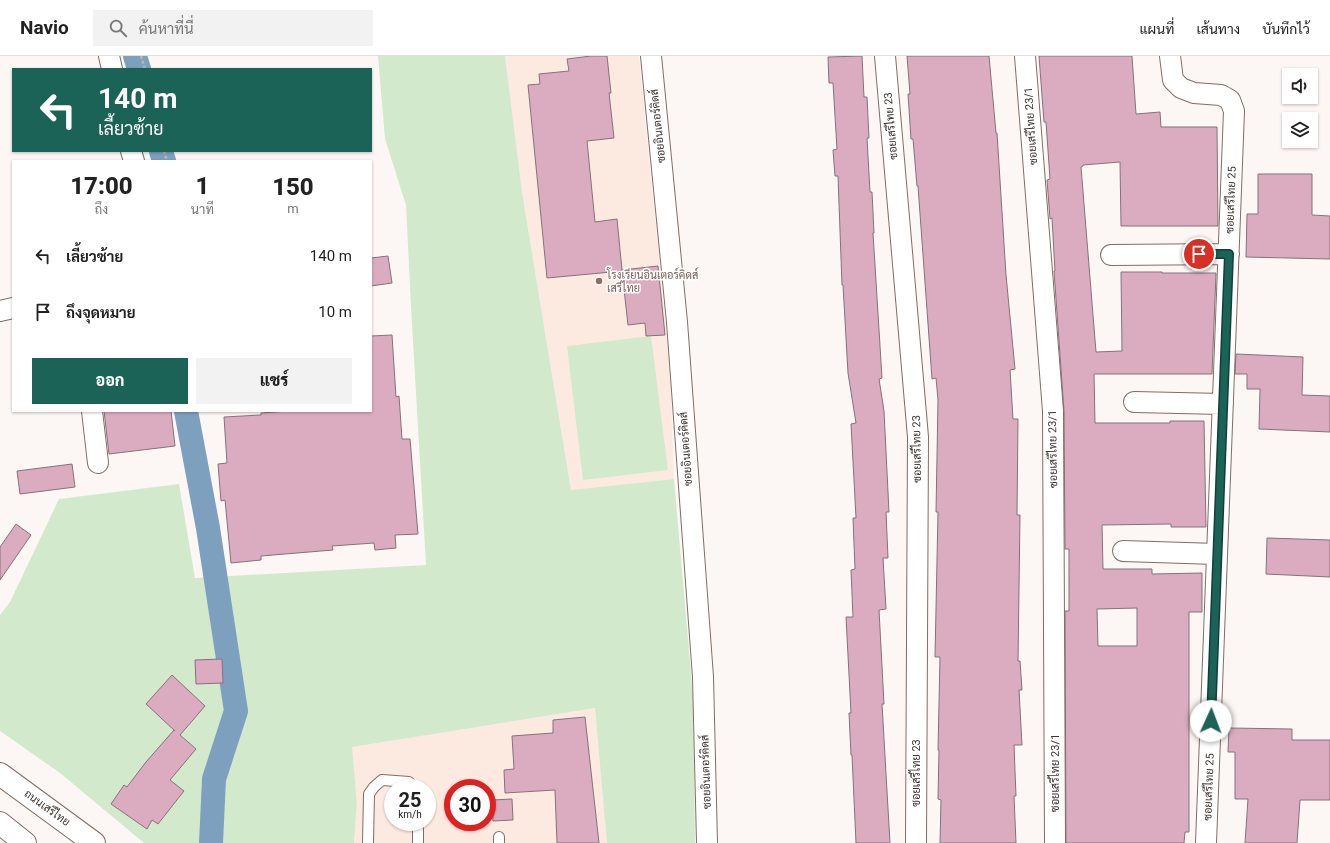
<!DOCTYPE html>
<html lang="th">
<head>
<meta charset="utf-8">
<style>
	body { margin:0; font-family:Roboto,Sarabun,sans-serif; background:#f2f2f2; color:#222; height:100vh; display:flex; flex-direction:column; font-size:15px; white-space:nowrap }
	* { box-sizing:border-box; margin:0 }
	p { font-size:13px; color:#767676 }
	.icon { flex:none; width:22px; height:22px; fill:none; stroke:currentColor; stroke-width:2; stroke-linecap:round; stroke-linejoin:round }
	.map { position:relative; flex:1; overflow:hidden }
	.drawer { position:absolute; left:12px; top:104px; width:360px; height:252px; display:flex; flex-direction:column; background:#fff; border-radius:0px; box-shadow:0 1px 3px #0004 }
	.drawer>* { flex:none }
	.hud { position:absolute; left:12px; top:12px; width:360px; height:84px; border-radius:0px; box-shadow:0 1px 3px #0004; background:#1b6356; color:#fff; overflow:hidden }
	.buttons { position:absolute; left:1282px; top:12px; display:grid; gap:8px }
	.buttons a { display:grid; place-items:center; width:36px; height:36px; border-radius:0px; background:#fff; box-shadow:0 1px 3px #0004; font-size:20px }
	.speed { position:absolute; left:384px; top:723px; display:flex; gap:8px; font-size:20px; font-weight:700; text-align:center }
	.speed>* { display:grid; place-content:center; width:52px; height:52px; border-radius:50%; background:#fff; box-shadow:0 1px 3px #0004; line-height:1 }
	.speed small { font-size:10px; font-weight:400 }
	.speed .limit { border:6px solid #d22; background:#fff; color:#111 }
	.pin { position:absolute; display:grid; place-items:center; width:34px; height:34px; color:#fff; margin:-17px; border:2px solid #fff; border-radius:50%; box-shadow:0 1px 4px #0007 }
	.me { position:absolute; width:44px; margin:-22px; rotate:2deg; stroke-linejoin:round; filter:drop-shadow(0 0 3px #0008) }
	.turn { display:flex; align-items:center; gap:14px; height:84px; padding:0 20px; font-size:18px }
	.turn .icon { width:52px; height:52px; stroke-width:2.5 }
	.turn b { display:block; font-size:28px; line-height:34px }
	.eta { display:flex; justify-content:space-evenly; align-items:center; height:68px; text-align:center }
	.eta b { font-size:24px; font-weight:800; line-height:28px }
	.cta { display:flex; gap:8px; margin-top:auto; padding:8px 20px }
	.cta a { flex:1; height:46px; border-radius:0px; background:#1b6356; color:#fff; font-size:16px; font-weight:800; line-height:46px; text-align:center }
	.cta a+a { background:#f2f2f2; color:#222 }
	ul { padding:0; list-style:none }
	li { display:flex; align-items:center; gap:12px; height:56px; padding:0 20px }
	li div { flex:1 }
	li b { display:block; font-size:15px }
	li em { font-style:normal }
	header { display:flex; align-items:center; gap:24px; box-sizing:border-box; height:56px; padding:0 20px; background:#fff; border-bottom:1px solid #e0e0e0 }
	header strong { font-size:19px }
	nav { display:flex; gap:22px; margin-inline-start:auto; font-size:14px }
	.search { width:280px; height:36px; background:#f2f2f2; display:flex; align-items:center; gap:10px; box-sizing:border-box; padding:0 14px; border-radius:0px; color:#767676; font-size:15px }
	.map>svg:first-child { display:block }
	.built { fill:#fceae1; fill-rule:evenodd }
	.green { fill:#d3e9cc }
	.lines { fill:none; stroke-linecap:round; stroke-linejoin:round }
	.canal { stroke:#7da0bf; stroke-width:24 }
	.building { fill:#dbacc0; stroke:#86717a; fill-rule:evenodd }
	.service-casing { stroke:#816d64; stroke-width:12 }
	.minor-casing { stroke:#816d64; stroke-width:22 }
	.secondary-casing { stroke:#816d64; stroke-width:24 }
	.path { stroke:#bcb6b3; stroke-width:2.5; stroke-dasharray:3 2; stroke-linecap:butt }
	.service { stroke:#fff; stroke-width:10 }
	.minor { stroke:#fff; stroke-width:20 }
	.secondary { stroke:#fff; stroke-width:22 }
	.route-casing { stroke:#124038; stroke-width:10 }
	.route { stroke:#1b6356; stroke-width:7 }
	.education-dot { fill:#8d6e63; stroke:#fff; stroke-width:1.5 }
	.labels { text-anchor:middle; dominant-baseline:central; stroke-width:3; stroke-linejoin:round; paint-order:stroke }
	.street-label { font-size:11px; fill:#3c332f; stroke:#fff }
	.education-label { font-size:11px; fill:#785e54; stroke:#fff; text-anchor:start }
</style>
</head>
<body>
<header>
<strong>Navio</strong>
<div class="search"><svg class="icon" aria-label="search" viewBox="0 0 24 24"><circle cx="10" cy="10" r="6"/><path d="M15 15l6 6"/></svg>ค้นหาที่นี่</div>
<nav><a>แผนที่</a><a>เส้นทาง</a><a>บันทึกไว้</a></nav>
</header>
<div class="map">
<svg width="1330" height="787" viewBox="0 0 1330 787">
	<rect width="100%" height="100%" fill="#fcf7f5"/>
	<!-- built -->
	<path class="built" d="M505 0H639L670 313 674 423 571 434 522 136Z
		M596 652 607 787H354L357 747 351 691ZM393 732H427V766H393ZM453 732H487V766H453Z"/>
	<!-- green -->
	<path class="green" d="M378 0H505L522 136 571 434 674 423 693 640 695 787H607L595 652 352 691 357 747 354 787H144L60 717 0 675V559L10 546 59 443 179 428 195 522 426 509 411 251 406 149 385 83Z
		M651 280 668 414 583 424 567 290Z"/>
	<g class="lines">
		<!-- canal -->
		<path class="canal" d="M135 0 139 13
			M161 95 164 105
			M186 355 208 472 236 655 214 723 211 787"/>
	</g>
	<!-- building -->
	<path class="building" d="M591 0H607L611 37H609L614 82 587 85 595 166 617 163 622 214 658 210 665 279 646 280 645 267 628 269 622 215 547 222 528 29 540 28 539 18 569 15 567 3Z
		M862 0 864 41H867L869 82H867L870 136H872L874 177H873L882 322 879 323 884 355 889 456H886L888 502H883L886 553 879 554 884 648H882L890 787H856L852 699H851L849 657H851L846 561H853L851 514 855 513 853 462H856L851 368 856 367 848 317 843 229H842L838 120H835L833 94 837 93 833 27H829L828 1Z
		M907 0H989L996 77H997L1006 219 1015 313 1010 314 1013 363H1018L1017 459H1020L1018 605H1020L1022 634H1019L1022 689H1014L1016 740H1014L1016 787H940L941 744 938 743 939 694H938L940 601H935L938 456H936L938 344 936 322 932 323 918 130H917L913 83H911L908 38H910Z
		M1039 0H1132L1136 58 1160 56 1161 71H1217L1218 170H1121L1120 106 1083 109V110L1081 111 1096 296 1122 295 1121 216H1162V217H1216L1212 318H1094L1095 367H1170V365H1204L1206 471H1171V468L1102 469 1103 513H1152V518L1202 517V556H1189V776H1185L1184 787H1066L1065 555H1069V493H1065L1064 355 1054 215H1055L1052 162 1050 163 1047 124 1050 123 1046 66H1044ZM1137 552V590H1098L1097 553Z
		M1258 118H1312V159L1330 160V203L1246 201 1247 158H1258Z
		M388 200 392 227 371 230V202Z
		M392 279 396 341 399 340 402 383H410L418 478 395 479 396 492 375 494 374 487 332 490 333 494 261 500V504L231 507 225 444 221 445 218 408 227 407 224 361 261 359V357L290 355H371V280Z
		M1236 298 1303 301 1302 339 1330 340V376L1259 373 1260 333H1247V318H1235Z
		M104 355H171L175 390 109 398Z
		M72 408 75 431 20 438 17 415Z
		M16 468 31 479 0 524V491Z
		M1267 482 1330 484V521L1266 518Z
		M222 603 223 627 196 628 195 604Z
		M172 619 205 650 180 679 196 693 170 724 184 735 158 768 152 764 147 773 111 748 124 729 127 731 146 706 174 674 175 675 146 648Z
		M585 661 599 787H557L555 734 505 737 504 714 514 713 512 680 553 677V664Z
		M1229 672 1292 673V684H1330V744H1300L1297 787H1245L1248 743H1235V696H1228Z
		M512 743 513 764 493 765 492 744Z"/>
	<g class="lines">
		<!-- service casing -->
		<g class="service-casing">
			<path id="service" d="M368 787 369 738 374 731 382 724 409 726 414 732
				M418 787V766
				M499 787V781"/>
		</g>
		<!-- minor casing -->
		<g class="minor-casing">
			<path id="minor" d="M109 0 112 13
				M651 0 677 266 703 621 707 787
				M885 0 918 381 916 787
				M1025 0 1053 355 1055 787
				M1170 0 1173 24 1181 32 1194 37 1221 39 1230 44 1234 55 1206 787
				M131 95 134 105
				M1111 199 1229 198
				M0 255 13 252
				M1134 346 1223 348
				M92 355 98 407
				M1123 495 1217 498"/>
		</g>
		<!-- secondary casing -->
		<g class="secondary-casing">
			<path id="secondary" d="M0 718 94 787
				M0 767 25 787"/>
		</g>
		<!-- path -->
		<path class="path" d="M141 0 145 13
			M164 95 167 105"/>
		<!-- service -->
		<use href="#service" class="service"/>
		<!-- minor -->
		<use href="#minor" class="minor"/>
		<!-- secondary -->
		<use href="#secondary" class="secondary"/>
	</g>
	<g class="lines">
		<!-- route casing -->
		<g class="route-casing">
			<path id="route" d="M1199 198H1229L1211 665"/>
		</g>
		<!-- route -->
		<use href="#route" class="route"/>
	</g>
	<!-- markers -->
	<circle class="education-dot" cx="599" cy="225" r="4"/>
	<g class="labels">
		<!-- street labels -->
		<g class="street-label">
			<text transform="translate(658 70) rotate(-96)">ซอยอินเตอร์คิดส์</text>
			<text transform="translate(891 70) rotate(-95)">ซอยเสรีไทย 23</text>
			<text transform="translate(1031 70) rotate(-94)">ซอยเสรีไทย 23/1</text>
			<text transform="translate(1231 144) rotate(-88)">ซอยเสรีไทย 25</text>
			<text transform="translate(686 393) rotate(-94)">ซอยอินเตอร์คิดส์</text>
			<text transform="translate(917 393) rotate(-91)">ซอยเสรีไทย 23</text>
			<text transform="translate(1053 393) rotate(-91)">ซอยเสรีไทย 23/1</text>
			<text transform="translate(706 716) rotate(-92)">ซอยอินเตอร์คิดส์</text>
			<text transform="translate(916 717) rotate(-90)">ซอยเสรีไทย 23</text>
			<text transform="translate(1055 717) rotate(-90)">ซอยเสรีไทย 23/1</text>
			<text transform="translate(1209 731) rotate(-88)">ซอยเสรีไทย 25</text>
			<text transform="translate(47 752) rotate(36)">ถนนเสรีไทย</text>
		</g>
		<!-- education labels -->
		<g class="education-label">
			<text x="607" y="219">โรงเรียนอินเตอร์คิดส์<tspan x="607" dy="13">เสรีไทย</tspan></text>
		</g>
	</g>
</svg>
<div class="buttons">
<a><svg class="icon" aria-label="sound" viewBox="0 0 24 24"><path d="M4 9h4l5-4v14l-5-4H4zM17 9q2 3 0 6"/></svg></a>
<a><svg class="icon" aria-label="layers" viewBox="0 0 24 24"><path d="M12 4l9 5-9 5-9-5zM3 14l9 5 9-5"/></svg></a>
</div>
<div class="speed"><div>25<small>km/h</small></div><div class="limit">30</div></div>
<div class="pin" style="left:1199px;top:198px;background:#d93025"><svg class="icon" aria-label="arrive" viewBox="0 0 24 24"><path d="M6 21V4h12l-3 4 3 4H6"/></svg></div>
<svg class="me" style="left:1211px;top:665px" viewBox="-20 -20 40 40"><circle r="19" fill="#fff"/><path d="M0-13L10 11 0 6-10 11z" fill="#1b6356"/></svg>
<div class="hud">
<div class="turn"><svg class="icon" aria-label="left" viewBox="0 0 24 24"><path d="M17 20v-9H6M10 6l-5 5 5 5"/></svg><div><b>140 m</b>เลี้ยวซ้าย</div></div>
</div>
<section class="drawer">
<div class="eta">
<div><b>17:00</b><p>ถึง</p></div>
<div><b>1</b><p>นาที</p></div>
<div><b>150</b><p>m</p></div>
</div>
<ul>
<li><svg class="icon" aria-label="left" viewBox="0 0 24 24"><path d="M17 20v-9H6M10 6l-5 5 5 5"/></svg><div><b>เลี้ยวซ้าย</b></div><em>140 m</em></li>
<li><svg class="icon" aria-label="arrive" viewBox="0 0 24 24"><path d="M6 21V4h12l-3 4 3 4H6"/></svg><div><b>ถึงจุดหมาย</b></div><em>10 m</em></li>
</ul>
<div class="cta"><a>ออก</a><a>แชร์</a></div>
</section>
</div>
</body>
</html>
